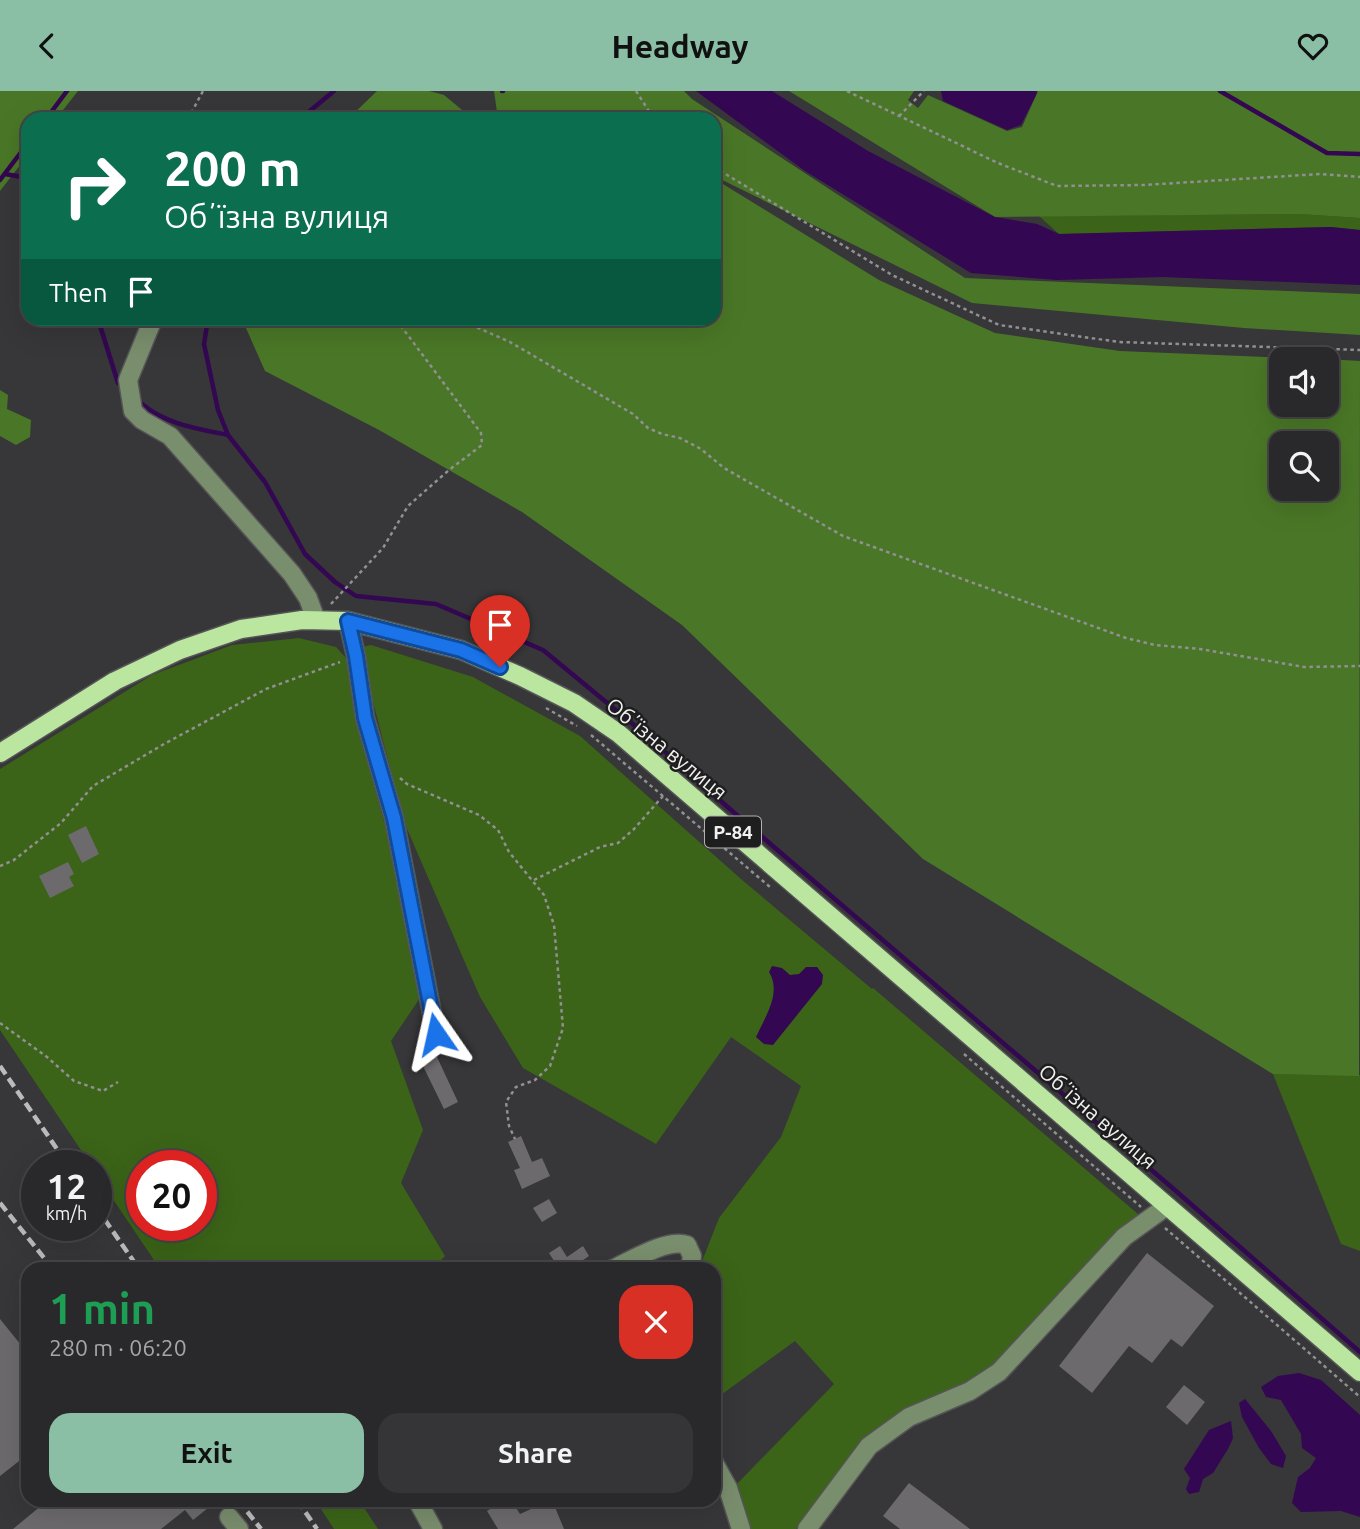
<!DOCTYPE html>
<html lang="en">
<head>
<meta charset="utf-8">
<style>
	body { margin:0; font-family:Ubuntu,sans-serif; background:#353436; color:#f1f3f6; height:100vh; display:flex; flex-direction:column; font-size:26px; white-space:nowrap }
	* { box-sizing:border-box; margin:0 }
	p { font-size:23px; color:#a5a6a8 }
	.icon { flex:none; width:38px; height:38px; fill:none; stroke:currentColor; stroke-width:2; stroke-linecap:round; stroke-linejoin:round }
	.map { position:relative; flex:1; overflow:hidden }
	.details { position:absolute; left:21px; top:1171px; width:700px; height:245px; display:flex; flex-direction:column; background:#29282a; border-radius:21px; box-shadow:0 7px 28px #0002,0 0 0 2px #454447 }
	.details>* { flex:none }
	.top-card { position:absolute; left:21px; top:21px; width:700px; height:214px; border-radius:21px; box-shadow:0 7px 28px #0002,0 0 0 2px #454447; background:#0b6e4f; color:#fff; overflow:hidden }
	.fabs { position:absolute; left:1269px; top:256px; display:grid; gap:14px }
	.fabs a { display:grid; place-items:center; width:70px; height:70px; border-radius:14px; background:#29282a; box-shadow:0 7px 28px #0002,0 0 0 2px #454447; font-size:35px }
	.speed { position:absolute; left:21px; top:1059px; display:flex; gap:14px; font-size:35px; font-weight:700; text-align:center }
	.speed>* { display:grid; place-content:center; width:91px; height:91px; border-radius:50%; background:#29282a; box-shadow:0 7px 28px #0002,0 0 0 2px #454447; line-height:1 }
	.speed small { font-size:18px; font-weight:400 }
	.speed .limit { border:10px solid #d22; background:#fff; color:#111 }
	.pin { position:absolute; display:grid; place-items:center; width:60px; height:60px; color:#fff; margin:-72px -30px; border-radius:50% 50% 50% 0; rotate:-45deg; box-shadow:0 0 7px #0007 }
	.pin .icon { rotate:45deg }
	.me { position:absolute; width:77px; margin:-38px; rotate:349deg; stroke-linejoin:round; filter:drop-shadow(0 0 5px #0008) }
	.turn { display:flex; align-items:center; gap:24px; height:147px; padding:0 28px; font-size:32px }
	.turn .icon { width:91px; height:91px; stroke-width:2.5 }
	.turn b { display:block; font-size:49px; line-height:60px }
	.then { display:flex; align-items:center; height:66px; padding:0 28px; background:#0003; gap:14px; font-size:26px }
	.round { display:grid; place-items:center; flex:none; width:74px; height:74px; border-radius:21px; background:#353436 }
	.overview { display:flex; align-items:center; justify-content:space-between; height:119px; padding:0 28px }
	h1 { font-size:42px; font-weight:600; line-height:52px; color:#1e9e55 }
	.primary-button { display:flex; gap:14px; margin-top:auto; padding:14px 28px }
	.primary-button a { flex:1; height:80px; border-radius:21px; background:#8abfa5; color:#111; font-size:28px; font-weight:600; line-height:80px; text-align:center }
	.primary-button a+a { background:#353436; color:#f1f3f6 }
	header { display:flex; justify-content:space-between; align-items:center; height:91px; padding:0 28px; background:#8abfa5; color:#111; font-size:32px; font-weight:600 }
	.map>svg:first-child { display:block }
	.green { fill:#3b6418; fill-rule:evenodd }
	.forest { fill:#4a7727; fill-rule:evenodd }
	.water { fill:#330751 }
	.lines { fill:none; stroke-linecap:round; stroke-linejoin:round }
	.stream { stroke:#330751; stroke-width:4.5 }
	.building { fill:#6c6a6d }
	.minor-casing { stroke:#555456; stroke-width:21 }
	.major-casing { stroke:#555456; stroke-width:21 }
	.path { stroke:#919092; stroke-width:2.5; stroke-dasharray:3.5 3.5; stroke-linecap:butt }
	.minor { stroke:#798e6d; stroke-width:18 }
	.major { stroke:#bae6a0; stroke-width:18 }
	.rail { stroke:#bcbbbc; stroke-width:4.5; stroke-dasharray:10 5; stroke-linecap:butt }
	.route-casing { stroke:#114b97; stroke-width:18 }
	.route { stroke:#1a73e8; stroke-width:12 }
	.labels { text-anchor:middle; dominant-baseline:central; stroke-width:5; stroke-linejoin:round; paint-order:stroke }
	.shield { fill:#1e1e1f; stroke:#b2b2b3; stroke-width:2 }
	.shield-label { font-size:19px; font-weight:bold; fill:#f2f1f2 }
	.street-label { font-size:21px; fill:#f2f1f2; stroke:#1e1e1f }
</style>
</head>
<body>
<header><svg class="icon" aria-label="back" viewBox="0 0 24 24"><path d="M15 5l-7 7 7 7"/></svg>Headway<svg class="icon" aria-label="heart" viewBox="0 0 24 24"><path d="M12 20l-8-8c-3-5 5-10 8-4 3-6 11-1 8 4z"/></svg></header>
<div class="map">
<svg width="1360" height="1438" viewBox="0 0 1360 1438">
	<rect width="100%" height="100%" fill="#373638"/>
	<!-- green -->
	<path class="green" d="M1300 123 1360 127V139L1331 136 1059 143 1039 125Z
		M299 547 336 556 347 568 356 631 392 759 420 907 391 950 423 1039 401 1092 445 1165 432 1178H160L96 1083V1074H91L0 939V678L152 584 232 554ZM142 1074H201V1134H142Z
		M371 554 473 586 580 645 741 788 872 898 873 897 1138 1123 996 1276 862 1352 796 1438H747L735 1395 834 1293 795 1250 714 1309V1178H699L719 1127 781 1046 801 995 731 946 656 1053 523 977 480 906 404 731 372 607 362 556Z
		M1273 983 1360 984V1160L1341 1153Z
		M315 1409H359L378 1438H334Z"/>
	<!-- forest -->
	<path class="forest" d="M0 0H78L56 28H28V64L0 100Z
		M377 0H429L444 4 473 28H348Z
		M494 0H684L692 8 965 187 1360 203V244L1244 237 972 212 714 85V28H498Z
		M789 0H914L908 9 918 17 928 4 1007 40 1022 36 1038 0H1360V127L1299 123 995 126Z
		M714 90H718L879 189 995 242 1120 260 1311 268H1281V313H1326L1327 268 1360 270 1359 985 1273 983 923 768 682 534 522 421 379 339 265 280 242 228H714ZM1281 352H1326V397H1281Z
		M0 299 8 304 7 318 31 329 30 346 16 354 0 345Z"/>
	<!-- water -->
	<path class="water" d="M696 0H772L868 60 995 126 1037 133 1059 143 1331 136 1360 139V194L1163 186 1057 189 971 182 805 80Z
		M941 0H1036L1037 2 1021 34 1007 39 943 10Z
		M772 875 782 877 790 884 799 883 806 876H817L823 884 822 893 773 954 764 953 756 946C765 926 782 902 769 881Z
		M1299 1282 1321 1289 1360 1324V1426L1341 1420 1301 1421 1292 1412 1298 1386 1310 1377 1316 1367 1302 1357 1301 1343 1281 1309 1266 1306 1261 1296 1278 1285Z
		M1245 1308 1271 1340 1286 1365 1283 1377 1271 1373 1259 1357 1242 1326 1239 1312Z
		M1231 1330 1233 1347 1228 1358 1213 1382 1203 1388 1199 1401 1189 1403 1186 1398 1190 1387 1184 1378 1209 1339Z"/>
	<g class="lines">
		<!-- stream -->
		<path class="stream" d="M502 0H503
			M1220 0 1327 62 1360 63
			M46 28 67 0
			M300 28 334 0
			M5 83 28 87
			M0 89 28 52
			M98 228 118 292
			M142 313C165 333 199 338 228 344L218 319 204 253 208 228
			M228 344 265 391 305 463 335 491 356 505 436 513 543 559 646 644 739 726 1176 1100 1360 1261"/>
	</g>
	<!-- building -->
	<path class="building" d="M86 735 99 763 82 772 68 744Z
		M68 771 74 783 69 786 74 795 50 807 39 785Z
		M437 966 458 1011 444 1018 422 973Z
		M521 1045 532 1071 542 1067 550 1085 522 1098 514 1079 520 1077 508 1051Z
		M549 1108 557 1122 542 1131 533 1117Z
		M560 1155 567 1166 583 1155 589 1165 573 1176 574 1178H549L556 1173 549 1162Z
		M1147 1162 1214 1215 1182 1256 1171 1248 1152 1272 1129 1255 1092 1302 1059 1275Z
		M0 1228 21 1254 28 1248V1363L0 1385Z
		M1184 1294 1205 1311 1187 1334 1166 1316Z
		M909 1392 970 1438H900L883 1425Z
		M48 1409H218L193 1429 185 1419 161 1438H13Z
		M504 1409H511L520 1423 540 1414 537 1409H552L564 1438H498L487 1420Z"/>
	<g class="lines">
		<!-- minor casing -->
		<g class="minor-casing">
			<path id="minor" d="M153 228 128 289 133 320 142 329 170 345 292 483 308 507 316 529
				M348 530 356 565 365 627 394 727 436 943
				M613 1178C632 1169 668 1147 687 1154L692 1165 690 1178
				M714 1372 728 1397 741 1438
				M417 1409 433 1438
				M229 1426 239 1438
				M807 1438 869 1355 909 1326 970 1300 999 1281 1124 1146 1167 1115"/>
		</g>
		<!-- major casing -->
		<g class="major-casing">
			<path id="major" d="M0 662 115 590 180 559 241 538 302 529 348 530 461 559 520 585 574 612 618 642 1360 1281"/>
		</g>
		<!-- path -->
		<path class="path" d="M636 0 654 28
			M847 0 998 72 1057 95 1144 94 1320 83 1360 86
			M899 25 924 0
			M188 28 203 0
			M714 76 892 184 999 234 1119 251 1360 259
			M458 228 510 251 633 323 648 337 662 343 680 347 701 358 724 377 843 445 1126 547 1155 554 1200 558 1304 576 1360 575
			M331 513 383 457 408 415 449 379 482 354 481 342 401 235 400 228
			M546 617 577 635
			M591 644 770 796
			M400 687 407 693 479 724 498 739 509 761 544 804 554 834 563 937 550 975 535 989 516 996 506 1011 509 1035 515 1048
			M0 775 14 769 61 732 93 695 164 653 266 598 340 571
			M534 789 600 756 618 752 634 738 663 705
			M0 932 47 966 74 990 103 1000 118 991
			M964 963 1141 1116
			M1165 1137 1360 1306"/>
		<!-- minor -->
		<use href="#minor" class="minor"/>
		<!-- major -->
		<use href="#major" class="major"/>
		<!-- rail -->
		<path class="rail" d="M0 975 68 1074
			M0 1112 53 1178
			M96 1116 139 1178
			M238 1409 261 1438
			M297 1409 317 1438"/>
	</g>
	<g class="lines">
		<!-- route casing -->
		<g class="route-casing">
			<path id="route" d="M436 943 394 727 365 627 356 565 348 530 461 559 500 576"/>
		</g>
		<!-- route -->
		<use href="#route" class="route"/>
	</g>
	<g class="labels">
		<!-- shield labels -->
		<rect class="shield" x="705" y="725.5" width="56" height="31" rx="5"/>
		<g class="shield-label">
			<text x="733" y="741">Р-84</text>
		</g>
		<!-- street labels -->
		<g class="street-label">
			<text transform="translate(667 657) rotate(39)">Обʼїзна вулиця</text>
			<text transform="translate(1098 1025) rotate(41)">Обʼїзна вулиця</text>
		</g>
	</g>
</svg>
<div class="fabs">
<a><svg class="icon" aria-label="sound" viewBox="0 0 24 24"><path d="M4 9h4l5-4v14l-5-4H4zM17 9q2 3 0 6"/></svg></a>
<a><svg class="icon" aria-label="search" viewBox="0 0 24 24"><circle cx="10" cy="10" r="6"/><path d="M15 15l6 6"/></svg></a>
</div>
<div class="speed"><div>12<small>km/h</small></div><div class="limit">20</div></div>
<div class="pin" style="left:500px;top:576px;background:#d93025"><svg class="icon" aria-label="arrive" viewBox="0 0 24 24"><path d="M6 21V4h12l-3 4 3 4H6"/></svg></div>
<svg class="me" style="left:436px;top:943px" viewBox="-20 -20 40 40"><path d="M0-17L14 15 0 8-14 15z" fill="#1a73e8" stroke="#fff" stroke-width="4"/></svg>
<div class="top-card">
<div class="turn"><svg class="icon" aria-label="right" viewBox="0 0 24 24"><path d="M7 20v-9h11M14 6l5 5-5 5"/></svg><div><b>200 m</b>Обʼїзна вулиця</div></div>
<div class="then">Then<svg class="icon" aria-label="arrive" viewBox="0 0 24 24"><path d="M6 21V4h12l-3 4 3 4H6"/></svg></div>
</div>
<section class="details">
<div class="overview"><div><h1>1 min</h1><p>280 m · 06:20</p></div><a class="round" style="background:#d93025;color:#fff"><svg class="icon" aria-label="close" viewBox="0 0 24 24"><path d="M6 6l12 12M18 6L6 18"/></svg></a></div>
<div class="primary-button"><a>Exit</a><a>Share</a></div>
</section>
</div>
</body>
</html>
